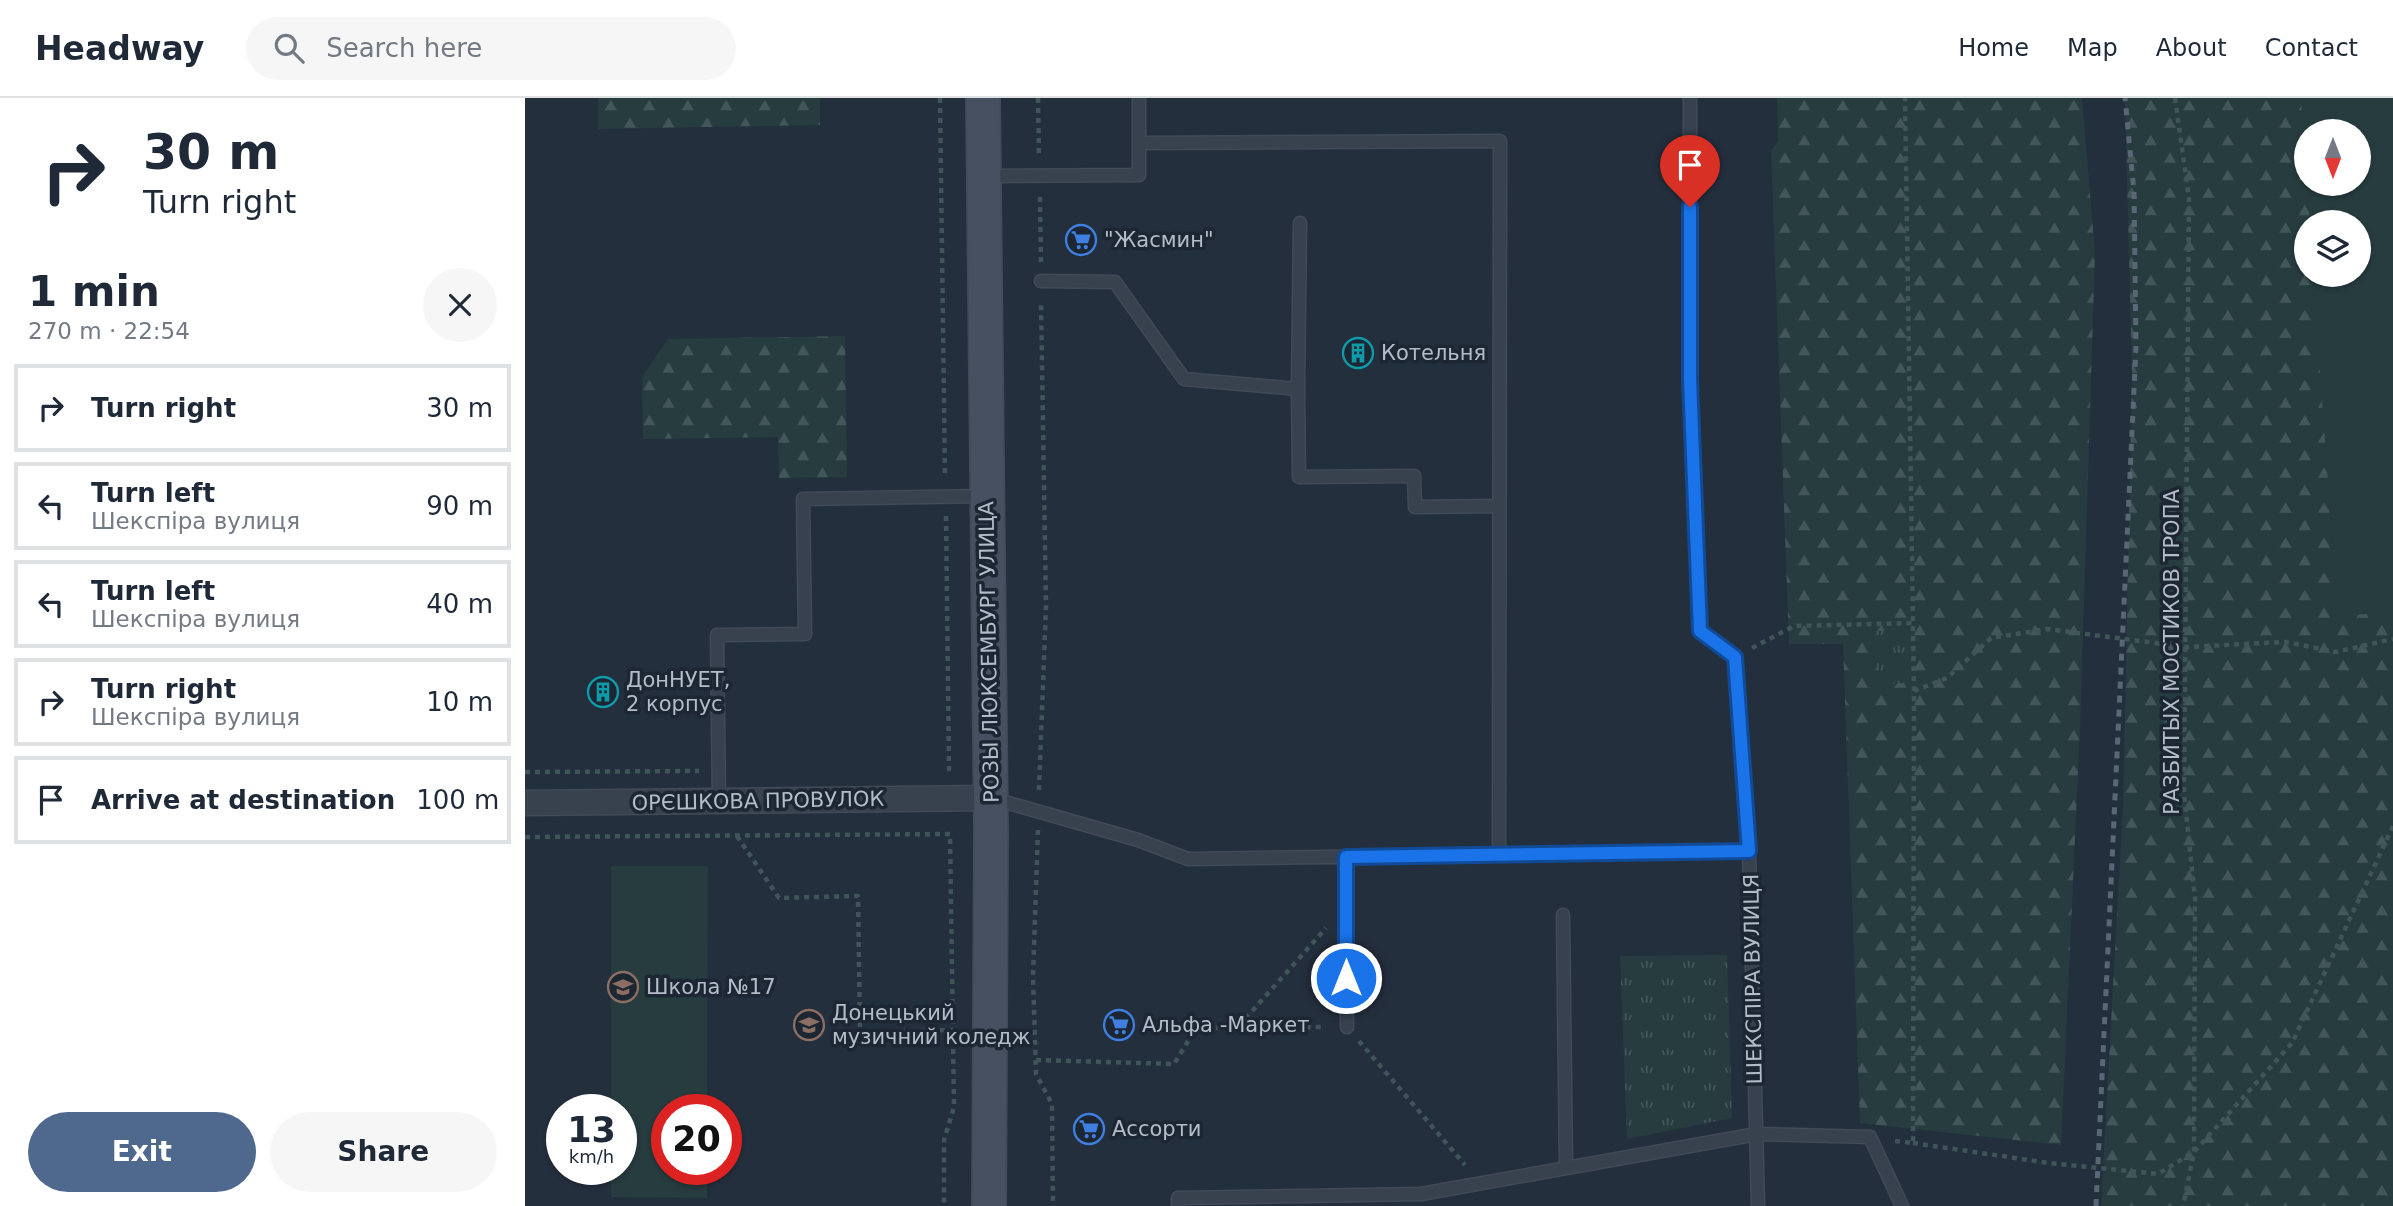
<!DOCTYPE html>
<html lang="en">
<head>
<meta charset="utf-8">
<style>
	body { margin:0; font-family:"DejaVu Sans",sans-serif; background:#f6f6f7; color:#1f2937; height:100vh; display:flex; flex-direction:column; font-size:26px; white-space:nowrap }
	* { box-sizing:border-box; margin:0 }
	p { font-size:23px; color:#747a83 }
	.icon { flex:none; width:38px; height:38px; fill:none; stroke:currentColor; stroke-width:2; stroke-linecap:round; stroke-linejoin:round }
	.map { position:relative; flex:1; overflow:hidden }
	.sheet { display:flex; flex-direction:column; background:#fff; width:525px }
	.sheet>* { flex:none }
	.top-card { background:#fff; color:#1f2937; overflow:hidden }
	.needle { width:46px; rotate:180deg }
	.fabs { position:absolute; left:1769px; top:21px; display:grid; gap:14px }
	.fabs a { display:grid; place-items:center; width:77px; height:77px; border-radius:50%; background:#fff; box-shadow:0 2px 5px #0004; font-size:35px }
	.speed { position:absolute; left:21px; top:996px; display:flex; gap:14px; font-size:35px; font-weight:700; text-align:center }
	.speed>* { display:grid; place-content:center; width:91px; height:91px; border-radius:50%; background:#fff; box-shadow:0 2px 5px #0004; line-height:1 }
	.speed small { font-size:18px; font-weight:400 }
	.speed .limit { border:10px solid #d22; background:#fff; color:#111 }
	.pin { position:absolute; display:grid; place-items:center; width:60px; height:60px; color:#fff; margin:-72px -30px; border-radius:50% 50% 50% 0; rotate:-45deg; box-shadow:0 0 7px #0007 }
	.pin .icon { rotate:45deg }
	.me { position:absolute; width:77px; margin:-38px; rotate:0deg; stroke-linejoin:round; filter:drop-shadow(0 0 5px #0008) }
	.turn { display:flex; align-items:center; gap:24px; height:147px; padding:0 28px; font-size:32px }
	.turn .icon { width:91px; height:91px; stroke-width:2.5 }
	.turn b { display:block; font-size:49px; line-height:60px }
	.round { display:grid; place-items:center; flex:none; width:74px; height:74px; border-radius:37px; background:#f6f6f7 }
	.overview { display:flex; align-items:center; justify-content:space-between; height:119px; padding:0 28px }
	h1 { font-size:42px; font-weight:600; line-height:52px }
	.primary-button { display:flex; gap:14px; margin-top:auto; padding:14px 28px }
	.primary-button a { flex:1; height:80px; border-radius:42px; background:#4f688e; color:#fff; font-size:28px; font-weight:600; line-height:80px; text-align:center }
	.primary-button a+a { background:#f6f6f7; color:#1f2937 }
	ul { padding:0; list-style:none }
	li { display:flex; align-items:center; gap:21px; height:88px; margin:0 14px 10px; padding:0 14px; border:4px solid #e0e1e3; border-radius:0px }
	li div { flex:1 }
	li b { display:block; font-size:26px }
	li em { font-style:normal }
	header { display:flex; align-items:center; gap:42px; box-sizing:border-box; height:98px; padding:0 35px; background:#fff; border-bottom:2px solid #e0e1e3 }
	header strong { font-size:33px }
	nav { display:flex; gap:38px; margin-inline-start:auto; font-size:24px }
	.search { width:490px; height:63px; background:#f6f6f7; display:flex; align-items:center; gap:18px; box-sizing:border-box; padding:0 24px; border-radius:38px; color:#747a83; font-size:26px }
	main { display:flex; flex:1; min-height:0 }
	.map>svg:first-child { display:block }
	.forest { fill:url(#forest-firs); fill-rule:evenodd }
	.park { fill:url(#park-tufts) }
	.pitch { fill:#263c3f }
	.lines { fill:none; stroke-linecap:round; stroke-linejoin:round }
	.lane-casing { stroke:#414a57; stroke-width:15 }
	.street-casing { stroke:#414a57; stroke-width:27 }
	.secondary-casing { stroke:#414a57; stroke-width:36 }
	.path { stroke:#3f5557; stroke-width:4.5; stroke-dasharray:5 5; stroke-linecap:butt }
	.lane { stroke:#38414e; stroke-width:12 }
	.street { stroke:#38414e; stroke-width:24 }
	.secondary { stroke:#465061; stroke-width:33 }
	.rail { stroke:#5a6575; stroke-width:5; stroke-dasharray:7 7; stroke-linecap:butt }
	.route-casing { stroke:#114b97; stroke-width:18 }
	.route { stroke:#1a73e8; stroke-width:12 }
	.labels { text-anchor:middle; dominant-baseline:central; stroke-width:7; stroke-linejoin:round; paint-order:stroke }
	.poi-label { font-size:21px; fill:#b4bcc9; stroke:#1d2633; text-anchor:start }
	.street-label { font-size:21px; fill:#b4bcc9; stroke:#1d2633 }
</style>
</head>
<body>
<header>
<strong>Headway</strong>
<div class="search"><svg class="icon" aria-label="search" viewBox="0 0 24 24"><circle cx="10" cy="10" r="6"/><path d="M15 15l6 6"/></svg>Search here</div>
<nav><a>Home</a><a>Map</a><a>About</a><a>Contact</a></nav>
</header>
<main>
<section class="sheet">
<div class="top-card">
<div class="turn"><svg class="icon" aria-label="right" viewBox="0 0 24 24"><path d="M7 20v-9h11M14 6l5 5-5 5"/></svg><div><b>30 m</b>Turn right</div></div>
</div>
<div class="overview"><div><h1>1 min</h1><p>270 m · 22:54</p></div><a class="round"><svg class="icon" aria-label="close" viewBox="0 0 24 24"><path d="M6 6l12 12M18 6L6 18"/></svg></a></div>
<ul>
<li><svg class="icon" aria-label="right" viewBox="0 0 24 24"><path d="M7 20v-9h11M14 6l5 5-5 5"/></svg><div><b>Turn right</b></div><em>30 m</em></li>
<li><svg class="icon" aria-label="left" viewBox="0 0 24 24"><path d="M17 20v-9H6M10 6l-5 5 5 5"/></svg><div><b>Turn left</b><p>Шекспіра вулиця</p></div><em>90 m</em></li>
<li><svg class="icon" aria-label="left" viewBox="0 0 24 24"><path d="M17 20v-9H6M10 6l-5 5 5 5"/></svg><div><b>Turn left</b><p>Шекспіра вулиця</p></div><em>40 m</em></li>
<li><svg class="icon" aria-label="right" viewBox="0 0 24 24"><path d="M7 20v-9h11M14 6l5 5-5 5"/></svg><div><b>Turn right</b><p>Шекспіра вулиця</p></div><em>10 m</em></li>
<li><svg class="icon" aria-label="arrive" viewBox="0 0 24 24"><path d="M6 21V4h12l-3 4 3 4H6"/></svg><div><b>Arrive at destination</b></div><em>100 m</em></li>
</ul>
<div class="primary-button"><a>Exit</a><a>Share</a></div>
</section>
<div class="map">
<svg width="1868" height="1108" viewBox="0 0 1868 1108">
	<defs>
		<pattern id="forest-firs" width="22" height="20" patternUnits="userSpaceOnUse" patternTransform="scale(1.75)"><rect width="22" height="20" fill="#263c3f"/><path d="M5 1l3.5 6h-7zM16 11l3.5 6h-7z" fill="#435659"/></pattern>
		<pattern id="park-tufts" width="24" height="20" patternUnits="userSpaceOnUse" patternTransform="scale(1.75)"><rect width="24" height="20" fill="#263c3f"/><path d="M3 7l-1-3M5 7V3M7 7l1-3M15 17l-1-3M17 17v-4M19 17l1-3" fill="none" stroke="#435659"/></pattern>
	</defs>
	<rect width="100%" height="100%" fill="#242f3e"/>
	<!-- forest -->
	<path class="forest" d="M73 0H295V27L73 31Z
		M1252 0H1557L1570 155 1555 630 1536 1047 1335 1025 1318 546H1264L1246 52 1253 44Z
		M1600 0H1868V1108H1576L1598 707 1607 276ZM1782 33H1834V86H1782ZM1782 124H1834V177H1782Z
		M320 238 322 379 254 380 253 339 118 341 117 279 143 241Z"/>
	<!-- park -->
	<path class="park" d="M1383 532 1384 585 1352 586 1351 533Z
		M1202 857 1207 1020 1102 1041 1095 858Z"/>
	<!-- pitch -->
	<path class="pitch" d="M1776 0H1868V514L1813 518 1788 177H1834V124H1785L1782 86H1834V33H1782L1781 82Z
		M86 768H183L182 1011 142 1012V1071H182V1100L86 1099V1071H96V1012L86 1011Z"/>
	<g class="lines">
		<!-- lane casing -->
		<g class="lane-casing">
			<path id="lane" d="M1165 0V282L1175 533 1210 559 1224 753 1233 1108
				M614 45 975 43 974 756
				M460 78 614 77V0
				M516 183 590 184 659 281 773 291 775 125
				M773 291 774 379 889 378 890 409 974 408
				M466 700 613 742 663 761 1224 753
				M194 704 192 537 280 536 278 401 462 398
				M821 759 822 929
				M1038 817 1041 1069
				M653 1108V1100L896 1096 1232 1036 1345 1039 1377 1108"/>
		</g>
		<!-- street casing -->
		<g class="street-casing">
			<path id="street" d="M0 705 466 700"/>
		</g>
		<!-- secondary casing -->
		<g class="secondary-casing">
			<path id="secondary" d="M458 0 466 735 464 1108"/>
		</g>
		<!-- path -->
		<path class="path" d="M415 0 420 378
			M513 0 514 59
			M1650 0 1664 100 1659 696 1670 800 1669 1054 1658 1108
			M515 99 516 164
			M421 418 424 671H421
			M1227 550 1269 528 1388 525
			M1389 593 1422 580 1466 540 1522 531 1662 549 1761 544 1811 554 1868 541
			M0 674 174 673
			M514 692 521 508 516 204
			M513 732 508 878 511 976 527 1006 528 1108
			M212 738 254 800 333 798 335 934 428 932
			M0 739 425 736 429 1009 419 1042V1108
			M714 928 801 830
			M834 943 940 1067
			M511 962 649 966 671 930 801 929
			M1370 1043 1388 1045 1389 593 1380 0
			M1388 1045 1524 1065 1633 1076 1669 1054 1767 945 1868 728"/>
		<!-- lane -->
		<use href="#lane" class="lane"/>
		<!-- street -->
		<use href="#street" class="street"/>
		<!-- secondary -->
		<use href="#secondary" class="secondary"/>
		<!-- rail -->
		<path class="rail" d="M1571 1108 1611 248 1609 94 1600 0"/>
	</g>
	<g class="lines">
		<!-- route casing -->
		<g class="route-casing">
			<path id="route" d="M821 880V759L1224 753 1210 559 1175 533 1165 282V109"/>
		</g>
		<!-- route -->
		<use href="#route" class="route"/>
	</g>
	<!-- icons -->
	<defs>
		<g id="supermarket-ring" transform="scale(1.575)"><circle r="9.5" fill="#1d2633" stroke="#3f7fe0" stroke-width="1.5"/><path d="M-6-5.5h2.5l.6 2H6L4.5 2H-2.5L-4.4-4H-6ZM-1.5 3.2a1.3 1.3 0 1 0 .1 0ZM3 3.2a1.3 1.3 0 1 0 .1 0Z" fill="#3f7fe0"/></g>
		<g id="building-ring" transform="scale(1.575)"><circle r="9.5" fill="#1d2633" stroke="#0f9aa8" stroke-width="1.5"/><path d="M-4-6H4V6H1V3H-1V6H-4ZM-2.5-4.3h1.7v1.8h-1.7ZM.8-4.3h1.7v1.8H.8ZM-2.5-1h1.7V.8h-1.7ZM.8-1h1.7V.8H.8Z" fill="#0f9aa8"/></g>
		<g id="school-ring" transform="scale(1.575)"><circle r="9.5" fill="#1d2633" stroke="#8d6e63" stroke-width="1.5"/><path d="M0-5L7-2L0 1L-7-2ZM-4 1L0 2.5L4 1V4Q0 6-4 4Z" fill="#8d6e63"/></g>
		<g id="university-ring" transform="scale(1.575)"><circle r="9.5" fill="#1d2633" stroke="#8d6e63" stroke-width="1.5"/><path d="M0-5L7-2L0 1L-7-2ZM-4 1L0 2.5L4 1V4Q0 6-4 4Z" fill="#8d6e63"/></g>
	</defs>
	<g fill-rule="evenodd">
		<use href="#supermarket-ring" x="556" y="142"/>
		<use href="#building-ring" x="833" y="255"/>
		<use href="#building-ring" x="78" y="594"/>
		<use href="#school-ring" x="98" y="889"/>
		<use href="#university-ring" x="284" y="927"/>
		<use href="#supermarket-ring" x="594" y="927"/>
		<use href="#supermarket-ring" x="564" y="1031"/>
	</g>
	<g class="labels">
		<!-- poi labels -->
		<g class="poi-label">
			<text x="579" y="142">"Жасмин"</text>
			<text x="856" y="255">Котельня</text>
			<text x="101" y="582">ДонНУЕТ,<tspan x="101" dy="24">2 корпус</tspan></text>
			<text x="121" y="889">Школа №17</text>
			<text x="307" y="915">Донецький<tspan x="307" dy="24">музичний коледж</tspan></text>
			<text x="617" y="927">Альфа -Маркет</text>
			<text x="587" y="1031">Ассорти</text>
		</g>
		<!-- street labels -->
		<g class="street-label">
			<text transform="translate(464 554) rotate(-91)">РОЗЫ ЛЮКСЕМБУРГ УЛИЦА</text>
			<text transform="translate(1647 554) rotate(-90)">РАЗБИТЫХ МОСТИКОВ ТРОПА</text>
			<text transform="translate(233 703) rotate(-1)">ОРЄШКОВА ПРОВУЛОК</text>
			<text transform="translate(1228 881) rotate(-91)">ШЕКСПІРА ВУЛИЦЯ</text>
		</g>
	</g>
</svg>
<div class="fabs">
<a><svg class="needle" viewBox="-14 -14 28 28"><path d="M0-13l5 13h-10z" fill="#e53935"/><path d="M0 13l5-13h-10z" fill="#747a83"/></svg></a>
<a><svg class="icon" aria-label="layers" viewBox="0 0 24 24"><path d="M12 4l9 5-9 5-9-5zM3 14l9 5 9-5"/></svg></a>
</div>
<div class="speed"><div>13<small>km/h</small></div><div class="limit">20</div></div>
<div class="pin" style="left:1165px;top:109px;background:#d93025"><svg class="icon" aria-label="arrive" viewBox="0 0 24 24"><path d="M6 21V4h12l-3 4 3 4H6"/></svg></div>
<svg class="me" style="left:821px;top:880px" viewBox="-20 -20 40 40"><circle r="17" fill="#1a73e8" stroke="#fff" stroke-width="3"/><path d="M0-11L8 9 0 5-8 9z" fill="#fff"/></svg>
</div>
</main>
</body>
</html>
